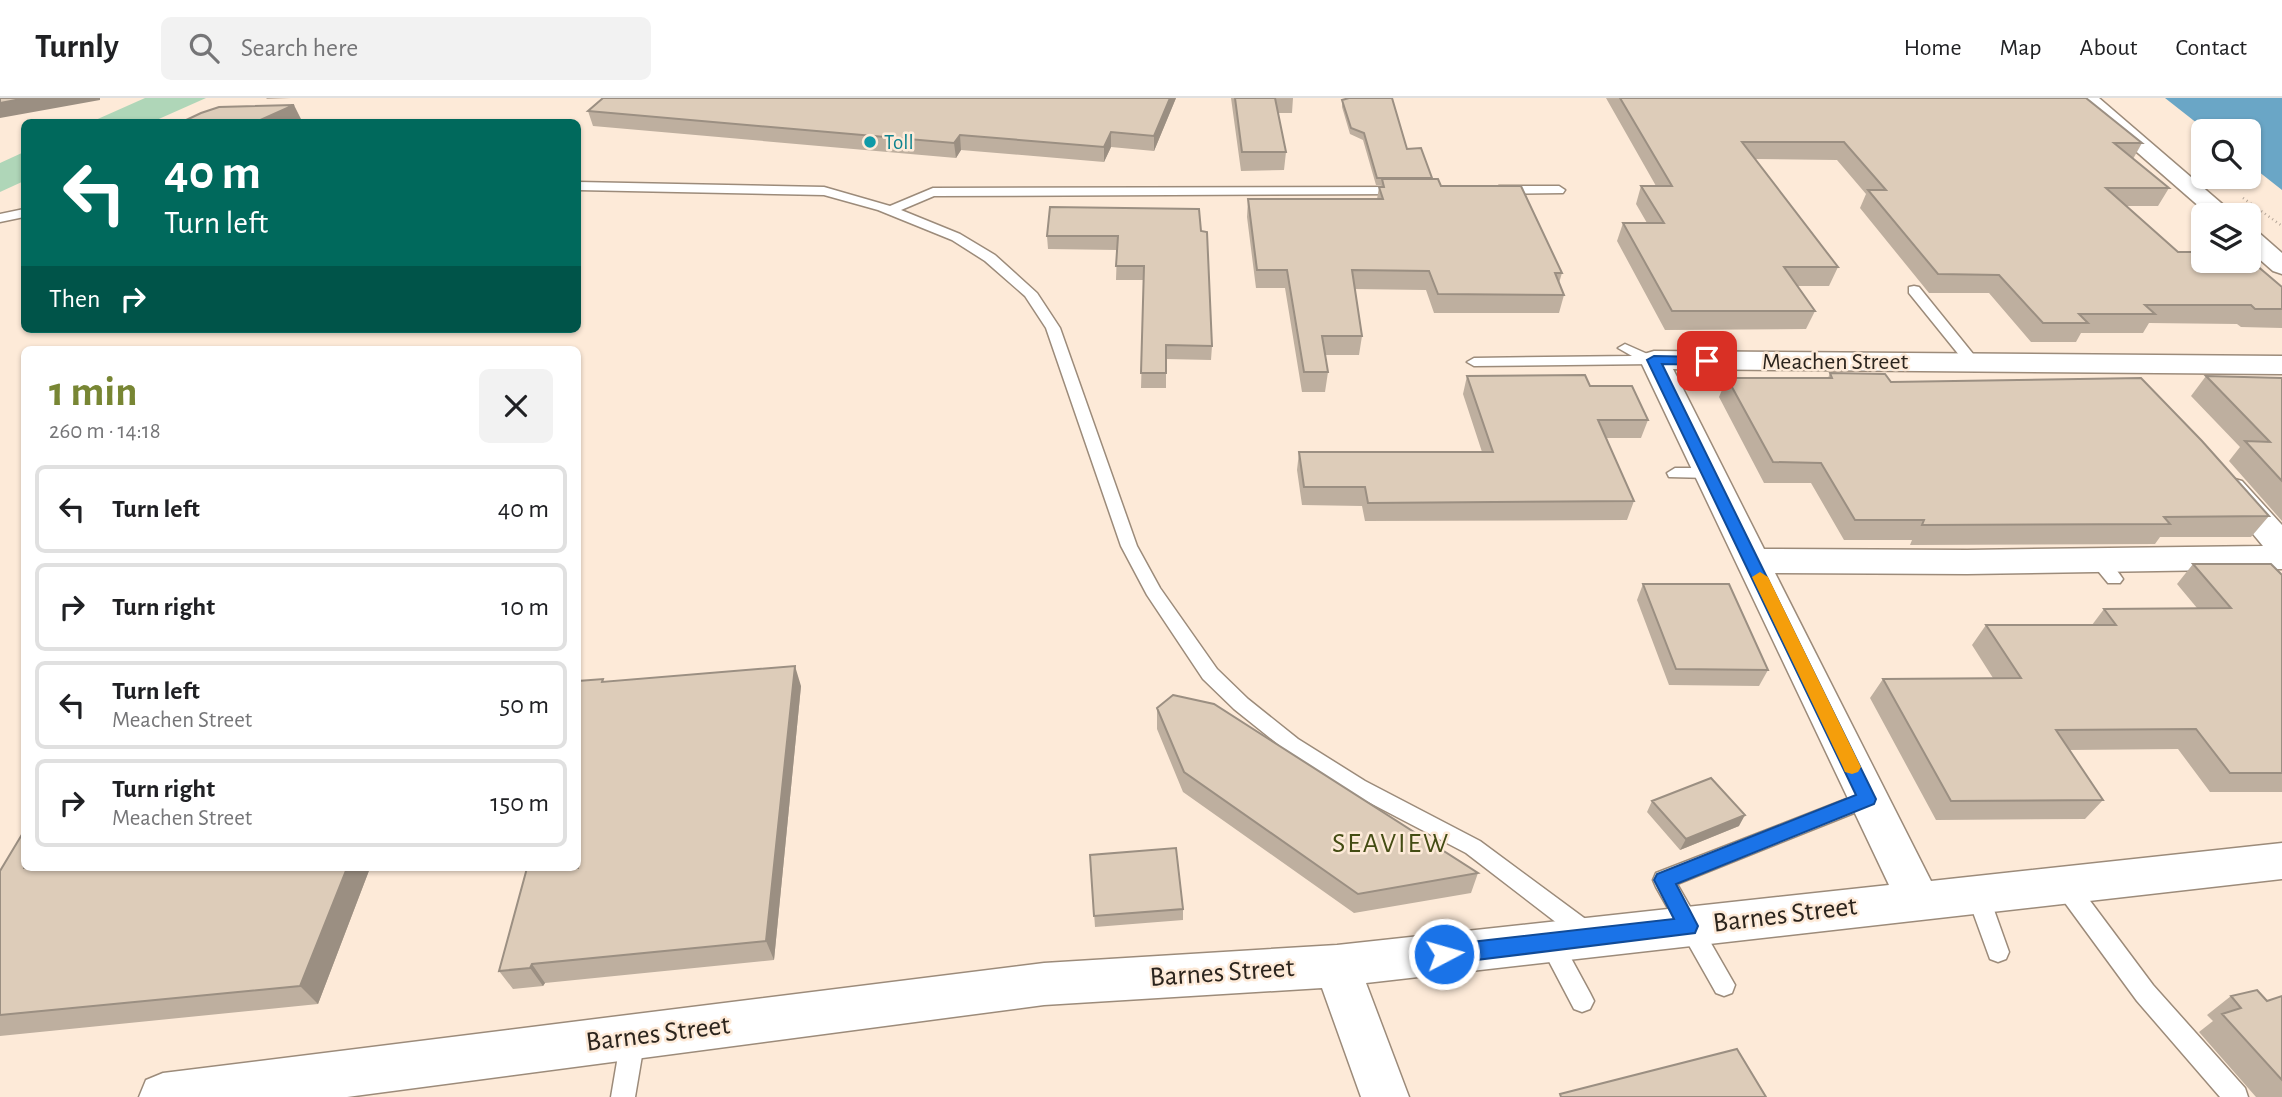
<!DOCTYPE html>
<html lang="en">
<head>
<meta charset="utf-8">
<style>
	body { margin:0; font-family:"Alegreya Sans",sans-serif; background:#f2f2f2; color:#202124; height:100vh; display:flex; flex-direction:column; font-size:26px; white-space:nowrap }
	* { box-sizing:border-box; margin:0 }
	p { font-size:23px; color:#757577 }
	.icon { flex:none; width:38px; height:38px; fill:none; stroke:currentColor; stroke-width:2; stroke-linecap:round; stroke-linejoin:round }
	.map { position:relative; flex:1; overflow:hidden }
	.panel { position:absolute; left:21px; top:248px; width:560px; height:525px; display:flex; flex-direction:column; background:#fff; border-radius:10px; box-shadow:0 2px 5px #0004 }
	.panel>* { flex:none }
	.banner { position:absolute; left:21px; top:21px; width:560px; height:214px; border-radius:10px; box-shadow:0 2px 5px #0004; background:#00695c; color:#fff; overflow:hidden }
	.fabs { position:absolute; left:2191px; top:21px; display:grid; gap:14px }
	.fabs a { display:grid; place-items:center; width:70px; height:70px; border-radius:10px; background:#fff; box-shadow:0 2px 5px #0004; font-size:35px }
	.pin { position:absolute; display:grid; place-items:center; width:60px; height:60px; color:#fff; margin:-30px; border-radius:14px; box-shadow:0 4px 10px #0006 }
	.me { position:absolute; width:77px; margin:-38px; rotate:84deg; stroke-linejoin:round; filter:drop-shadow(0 0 5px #0008) }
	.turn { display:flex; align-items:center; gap:24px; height:147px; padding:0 28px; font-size:32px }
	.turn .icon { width:91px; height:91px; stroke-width:2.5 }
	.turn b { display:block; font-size:49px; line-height:60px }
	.then { display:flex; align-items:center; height:66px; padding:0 28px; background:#0003; gap:14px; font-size:26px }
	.round { display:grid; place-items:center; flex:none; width:74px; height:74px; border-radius:10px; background:#f2f2f2 }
	.summary { display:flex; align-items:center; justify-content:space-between; height:119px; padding:0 28px }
	h1 { font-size:42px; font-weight:700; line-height:52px; color:#788634 }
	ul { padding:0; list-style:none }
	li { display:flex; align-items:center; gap:21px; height:88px; margin:0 14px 10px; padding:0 14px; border:4px solid #e0e0e0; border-radius:10px }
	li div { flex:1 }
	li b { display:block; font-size:26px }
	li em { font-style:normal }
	header { display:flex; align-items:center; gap:42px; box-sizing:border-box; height:98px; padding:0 35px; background:#fff; border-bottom:2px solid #e0e0e0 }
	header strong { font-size:33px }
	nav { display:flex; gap:38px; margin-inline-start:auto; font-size:24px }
	.search { width:490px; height:63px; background:#f2f2f2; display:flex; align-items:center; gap:18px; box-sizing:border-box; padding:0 24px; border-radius:10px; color:#757577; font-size:26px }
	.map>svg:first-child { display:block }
	.green { fill:#afd6b8 }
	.water { fill:#6aa6c6 }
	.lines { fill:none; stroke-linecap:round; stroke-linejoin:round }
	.lane-casing { stroke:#9c8b7a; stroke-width:3 }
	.street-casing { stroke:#9c8b7a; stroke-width:3 }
	.path { stroke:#b5a698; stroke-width:2.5; stroke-dasharray:1 3.5; stroke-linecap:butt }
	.lane { fill:#fff; fill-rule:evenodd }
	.street { fill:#fff; fill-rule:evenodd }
	.wall { fill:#beaf9f }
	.shaded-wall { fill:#9b8f82 }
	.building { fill:#ddccb9; stroke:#9b8f82; stroke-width:2 }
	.route { fill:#1a73e8; stroke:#114b97; stroke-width:2 }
	.slow { fill:#f59e0b }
	.culture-dot { fill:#0f9aa8; stroke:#fdead8; stroke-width:2.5 }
	.labels { text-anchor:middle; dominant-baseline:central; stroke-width:5; stroke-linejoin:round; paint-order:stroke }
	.far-culture-label { font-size:21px; fill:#0d838f; stroke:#fdead8; text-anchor:start }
	.street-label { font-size:24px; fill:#2b241d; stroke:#fdead8 }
	.quarter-label { font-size:28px; letter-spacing:2px; fill:#434c13; stroke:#fdead8 }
	.near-street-label { font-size:28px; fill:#2b241d; stroke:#fdead8 }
</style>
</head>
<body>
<header>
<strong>Turnly</strong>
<div class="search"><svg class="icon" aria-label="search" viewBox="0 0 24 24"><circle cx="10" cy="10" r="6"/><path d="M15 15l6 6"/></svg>Search here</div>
<nav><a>Home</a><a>Map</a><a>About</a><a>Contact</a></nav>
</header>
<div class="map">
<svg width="2282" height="999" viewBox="0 0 2282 999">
	<rect width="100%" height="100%" fill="#fdead8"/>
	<!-- green -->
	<path class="green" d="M145 0H206L152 24H91Z
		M24 54V83L0 94V65Z"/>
	<!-- water -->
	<path class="water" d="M2165 0H2282V92L2249 66V33H2207Z"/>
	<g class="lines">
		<!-- lane casing -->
		<g class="lane-casing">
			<path id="lane" d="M578 84 824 89 890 108 933 90 1405 89 1407 92 1401 96 934 98 901 112 960 136 995 157 1037 195 1060 230 1137 448 1160 490 1217 571 1248 601 1298 641 1365 683 1480 743 1595 828 1598 835 1595 842 1587 845 1579 842 1466 755 1351 695 1284 651 1234 611 1203 581 1147 497 1121 448 1046 230 1025 198 985 163 952 142 878 112 824 97 578 92Z
				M1559 88 1565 92 1563 95 1499 96 1493 92 1499 88Z
				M24 111V119L0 124V116Z
				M1914 188 1919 189 1978 262V268H1968L1909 195V189Z
				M1625 246 1661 262 1654 266 1474 268 1467 264 1474 260 1632 258 1618 250Z
				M1675 370H1710L1718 375 1710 380 1669 379 1667 375Z
				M2097 456C2107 459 2117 472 2123 481L2120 485H2108L2089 462Z
				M1867 693 1874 695 1877 701 1874 707 1677 786 1735 887 1732 895 1724 898 1716 895 1656 789 1653 782 1656 775Z
				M2065 778 2073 780 2153 887 2245 990 2248 999H2220L2137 903 2057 794 2054 787 2057 780Z
				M1977 786 1985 788 1988 795 2009 854 2006 861 1998 864 1990 861 1966 795 1969 788Z
				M1551 835 1559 838 1590 895 1594 903 1590 911 1582 914 1574 911 1543 852 1540 845 1543 838Z
				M633 929 641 932 645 940 635 999H611L621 940 625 932Z"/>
		</g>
		<!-- street casing -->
		<g class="street-casing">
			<path id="street" d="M2075 0H2099L2235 117H2209Z
				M2249 132 2258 134 2282 155V176L2273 173 2249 152Z
				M1654 253 2282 258V276L1673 271 1764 451 1967 452 2263 448 2215 390 2220 383 2231 380 2242 383 2282 427V471L1967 476 1775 475 1931 783 2282 745V781L1366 885 1409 999H1361L1322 890 1044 907 347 999H139L146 982 163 975 1044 865 1337 847 1889 787 1640 262 1644 256Z"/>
		</g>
		<!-- path -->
		<path class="path" d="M2243 100 2282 128"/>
		<!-- lane -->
		<use href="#lane" class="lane"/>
		<!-- street -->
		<use href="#street" class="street"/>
	</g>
	<!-- wall -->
	<path class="wall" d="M266 0H291L267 1Z
		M603 0H1176L1154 53 1111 49 1104 64 961 52 956 60 593 28 588 13Z
		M1231 0H1293L1292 15H1278L1286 54 1284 72 1241 73Z
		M1606 0H2086L2142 45 2133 61 2169 90 2158 108H2126L2178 154 2282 189V230L2241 229 2237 226 2149 225 2143 235H2081L2076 244H2031L1989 195H1929L1860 110 1866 96 1837 62 1755 61 1838 169 1829 188H1797L1815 213 1806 231 1665 232 1617 143 1623 125H1647L1636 106 1641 88H1656Z
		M1342 2 1407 51 1432 80V81L1562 175 1559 185 1564 197 1559 215H1434L1426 192 1354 191 1362 238 1359 257H1325L1328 274 1325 294H1302L1285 190H1256L1247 119 1248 101H1377L1379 89H1381V87H1376L1363 42 1350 36 1342 9Z
		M1201 133 1212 248 1211 262 1166 261V290H1141L1144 182H1116L1117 152 1048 151 1047 138Z
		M1830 275 1891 284 2269 418 2251 439H2160L2155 446 1910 447 1912 442H1844L1811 385H1764L1719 299 1727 280H1828Z
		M1467 278 1590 288 1648 322 1641 340H1606L1634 403 1627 422 1365 423 1362 408 1302 407 1297 372 1299 354H1482L1463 296Z
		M2206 278 2282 280V423L2229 363 2240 349 2191 298Z
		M2193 466 2282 477V694H2210L2178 651 2069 652 2103 702 2085 721 1936 722 1870 600 1883 581 1993 580 1972 547 1986 527H2092L2104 511 2197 510 2177 486Z
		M1643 486 1768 572 1759 588 1669 587 1637 502Z
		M604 584 801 588 774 862 545 885 543 888 513 891 499 873Z
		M1157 610 1478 775 1471 795 1354 815 1183 694 1157 631Z
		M1652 703 1739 728 1680 752 1647 714Z
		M1090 757 1183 811V822L1095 829Z
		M24 770H370L318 906 0 938V773Z
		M2231 898 2267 903 2282 898V999H2256L2199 934 2213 923 2207 917Z"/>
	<!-- shaded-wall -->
	<path class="shaded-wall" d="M26 0H100V2L0 20V5Z
		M1170 0H1176L1154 53V38Z
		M294 7 301 21 294 24H256Z
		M1111 34V49L1104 64V49Z
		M960 37 961 52 956 60 954 45Z
		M795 568 801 588 774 862 766 843Z
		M1745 717 1739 728 1680 752 1686 741Z
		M347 770H370L318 906 300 888Z
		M532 866 545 885 543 888 530 870Z"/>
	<!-- building -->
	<path class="building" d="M0 0H26L0 5Z
		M603 0H1170L1154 38 1111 34 1104 49 960 37 954 45 588 13Z
		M1235 0H1275L1286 54H1242Z
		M1349 0H1392L1407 51 1421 50 1432 80H1377L1364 35 1351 30 1342 2Z
		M1620 0H2086L2142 45H2114L2169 90H2106L2178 154H2203V163H2249V161L2282 189V211H2255L2251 207H2145L2155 216H2079L2088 225H2043L1999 177 1938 176 1868 92H1886L1844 44H1742L1838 169H1784L1815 213H1672L1623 125H1664L1641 88H1672Z
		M294 7 256 24H182L201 15 219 9Z
		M1382 81H1438L1441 88H1521L1562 175H1555L1564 197 1438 196 1429 173 1352 172 1362 238H1322L1328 274H1304L1287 172H1257L1248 101H1383L1379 89H1384Z
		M1050 109 1199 111 1201 133 1207 134 1212 248 1166 247V275H1141L1144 168H1116L1118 138H1047Z
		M1830 275 1885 276 1891 284 2141 280 2202 343 2269 418 2164 419 2170 426 1922 427 1924 422H1855L1821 365 1773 364 1727 280H1832Z
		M1585 277 1590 288H1632L1648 322H1598L1634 403 1368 405 1365 389H1304L1299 354H1493L1467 278Z
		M2206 278 2282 280V383L2245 343 2270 344Z
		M2193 466H2271L2282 477V675H2230L2196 631 2056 632 2103 702 1951 703 1883 581 2021 580 1986 527H2116L2104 511 2231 510Z
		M1643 486H1729L1768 572 1676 571Z
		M795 568 766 843 532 866 530 870 499 873 527 770H578V583L603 581 602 584Z
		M1173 597 1214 606 1478 775 1358 796 1184 674 1157 610Z
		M1711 680 1745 717 1686 741 1652 703Z
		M24 733V770H347L300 888 0 917V773Z
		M1176 750 1183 811 1094 818 1090 757Z
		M2257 892 2267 903 2282 898V982L2222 916 2241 910 2231 898Z
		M1737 951 1766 999H1561L1560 996Z"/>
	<!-- route -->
	<path class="route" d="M1654 258 1707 259 1713 263 1707 267 1662 266 1876 701 1874 706 1676 786 1698 828 1695 835 1444 866 1437 863 1434 856 1437 850 1444 847 1674 821 1654 782 1657 776 1856 697 1647 262Z"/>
	<!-- slow -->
	<path class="slow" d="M1760 474 1768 479 1861 669 1858 674 1852 676 1845 674 1843 669 1752 479Z"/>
	<!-- markers -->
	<circle class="culture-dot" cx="870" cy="44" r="7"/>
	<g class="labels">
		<!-- far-culture labels -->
		<g class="far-culture-label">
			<text x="884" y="44">Toll</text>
		</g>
		<!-- street labels -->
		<g class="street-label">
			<text x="1835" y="264">Meachen Street</text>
		</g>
		<!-- quarter labels -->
		<g class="quarter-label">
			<text x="1391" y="746">SEAVIEW</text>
		</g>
		<!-- near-street labels -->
		<g class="near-street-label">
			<text transform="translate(1785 817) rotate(-7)">Barnes Street</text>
			<text transform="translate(1222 875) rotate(-4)">Barnes Street</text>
			<text transform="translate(658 936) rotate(-7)">Barnes Street</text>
		</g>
	</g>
</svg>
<div class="fabs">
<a><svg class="icon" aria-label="search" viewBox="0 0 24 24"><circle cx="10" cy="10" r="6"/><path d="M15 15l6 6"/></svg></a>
<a><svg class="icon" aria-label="layers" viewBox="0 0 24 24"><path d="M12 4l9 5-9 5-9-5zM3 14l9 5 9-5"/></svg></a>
</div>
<div class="pin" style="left:1707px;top:263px;background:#d93025"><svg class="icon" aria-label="arrive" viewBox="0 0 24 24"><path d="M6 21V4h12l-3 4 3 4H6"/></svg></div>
<svg class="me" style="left:1444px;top:856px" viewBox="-20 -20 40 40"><circle r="17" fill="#1a73e8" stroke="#fff" stroke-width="3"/><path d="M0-11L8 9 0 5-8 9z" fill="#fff"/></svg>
<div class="banner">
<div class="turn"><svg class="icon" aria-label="left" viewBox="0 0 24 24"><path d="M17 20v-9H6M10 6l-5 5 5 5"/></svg><div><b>40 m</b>Turn left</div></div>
<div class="then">Then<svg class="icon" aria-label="right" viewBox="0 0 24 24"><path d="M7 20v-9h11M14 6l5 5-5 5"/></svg></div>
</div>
<section class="panel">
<div class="summary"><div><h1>1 min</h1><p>260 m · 14:18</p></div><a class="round"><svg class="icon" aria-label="close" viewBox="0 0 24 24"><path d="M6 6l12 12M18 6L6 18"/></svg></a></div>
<ul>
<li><svg class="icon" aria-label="left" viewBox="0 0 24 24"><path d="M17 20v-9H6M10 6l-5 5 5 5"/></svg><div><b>Turn left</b></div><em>40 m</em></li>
<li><svg class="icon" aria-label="right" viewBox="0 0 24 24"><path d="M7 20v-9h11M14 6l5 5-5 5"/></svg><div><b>Turn right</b></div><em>10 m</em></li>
<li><svg class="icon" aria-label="left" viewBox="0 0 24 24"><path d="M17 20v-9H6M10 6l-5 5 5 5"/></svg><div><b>Turn left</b><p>Meachen Street</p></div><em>50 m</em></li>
<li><svg class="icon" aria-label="right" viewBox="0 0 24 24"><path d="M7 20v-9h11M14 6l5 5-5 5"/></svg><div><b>Turn right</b><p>Meachen Street</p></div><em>150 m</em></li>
</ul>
</section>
</div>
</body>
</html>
